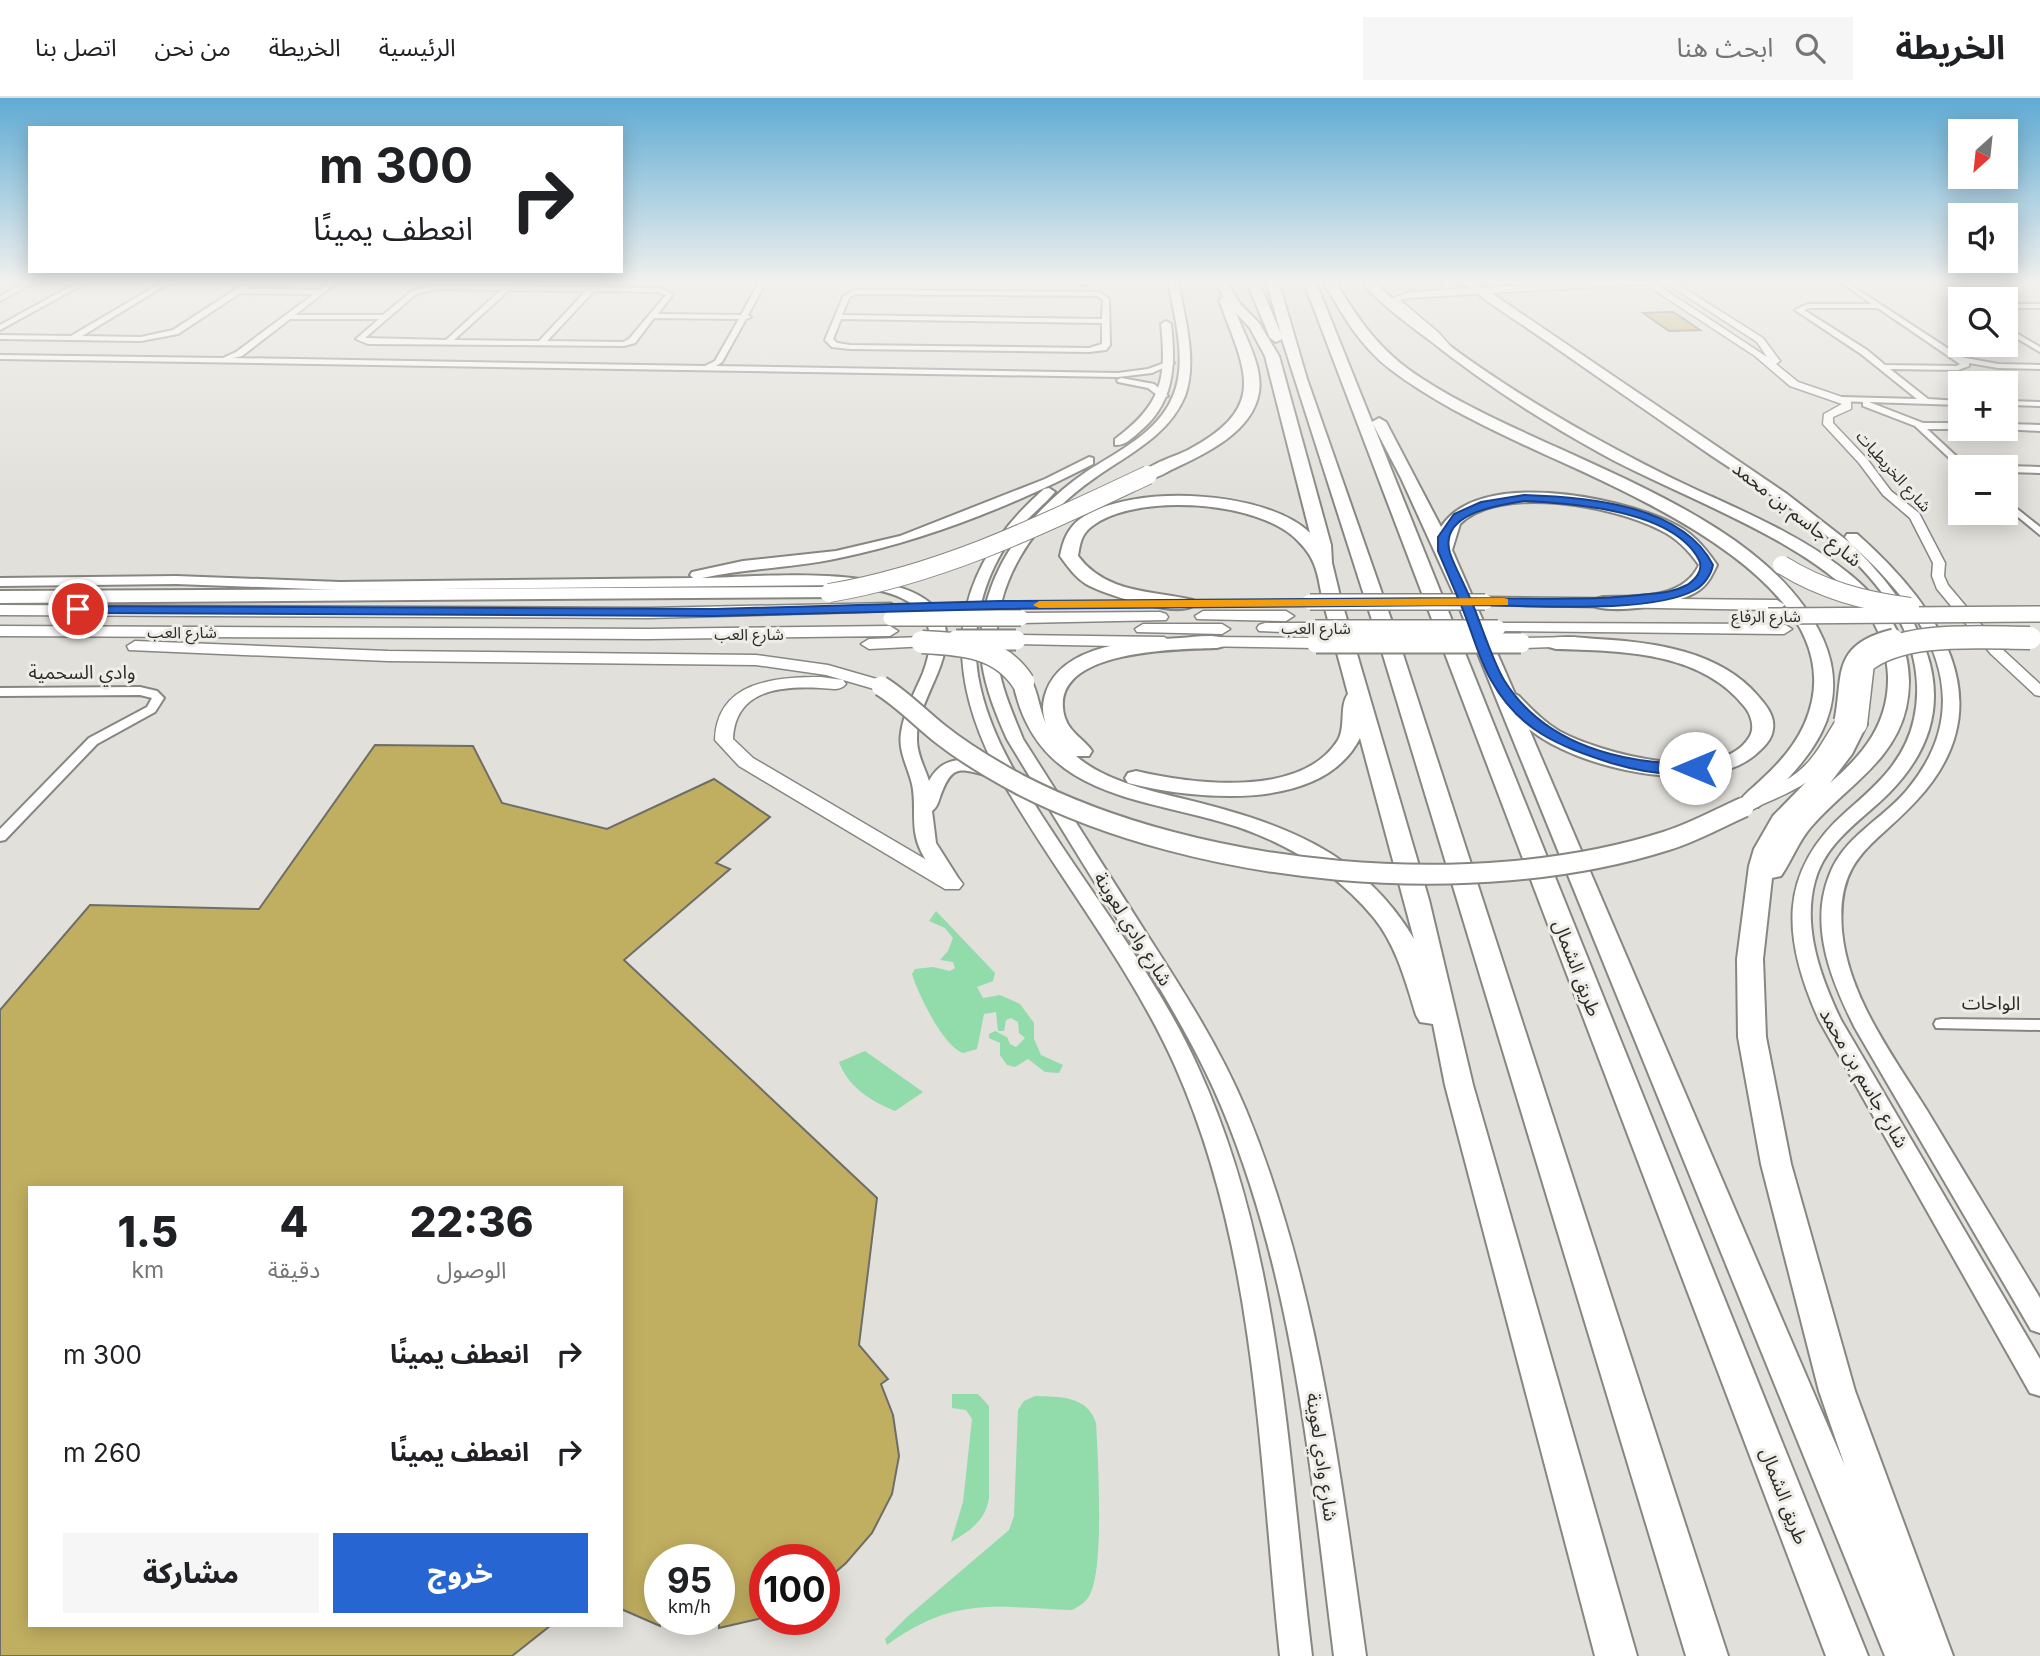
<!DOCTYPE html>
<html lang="ar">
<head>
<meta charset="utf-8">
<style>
	body { margin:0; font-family:Inter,"Noto Sans Arabic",sans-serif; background:#f6f6f6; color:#202124; direction:rtl; height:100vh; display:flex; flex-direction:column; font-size:26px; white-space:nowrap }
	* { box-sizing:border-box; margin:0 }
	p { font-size:23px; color:#757577 }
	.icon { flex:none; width:38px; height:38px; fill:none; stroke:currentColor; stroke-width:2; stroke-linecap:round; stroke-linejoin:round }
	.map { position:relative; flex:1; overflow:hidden; direction:ltr }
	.side { position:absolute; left:28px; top:1088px; width:595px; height:441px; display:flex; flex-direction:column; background:#fff; border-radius:0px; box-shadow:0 4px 18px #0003; direction:rtl }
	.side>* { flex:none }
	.top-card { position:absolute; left:28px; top:28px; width:595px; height:147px; border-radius:0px; box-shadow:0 4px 18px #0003; direction:rtl; background:#fff; color:#202124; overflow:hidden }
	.needle { width:46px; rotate:207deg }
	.controls { position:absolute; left:1948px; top:21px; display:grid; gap:14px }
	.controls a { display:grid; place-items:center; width:70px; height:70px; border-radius:0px; background:#fff; box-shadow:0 4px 18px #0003; font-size:35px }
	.speed { position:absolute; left:644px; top:1446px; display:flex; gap:14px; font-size:35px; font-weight:700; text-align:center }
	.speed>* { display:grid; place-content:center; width:91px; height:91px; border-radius:50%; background:#fff; box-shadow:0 4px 18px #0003; line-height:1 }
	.speed small { font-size:18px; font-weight:400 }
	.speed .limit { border:10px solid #d22; background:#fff; color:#111 }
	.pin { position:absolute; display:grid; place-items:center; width:60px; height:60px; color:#fff; margin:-30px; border:4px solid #fff; border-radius:50%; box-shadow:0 2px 7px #0007 }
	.me { position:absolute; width:77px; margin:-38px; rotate:270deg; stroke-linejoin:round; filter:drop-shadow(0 0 5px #0008) }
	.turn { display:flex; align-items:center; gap:24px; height:147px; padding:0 35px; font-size:32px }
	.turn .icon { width:91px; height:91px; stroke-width:2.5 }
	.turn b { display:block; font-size:49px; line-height:60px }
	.eta { display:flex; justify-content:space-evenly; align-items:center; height:119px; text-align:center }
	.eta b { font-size:42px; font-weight:800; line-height:49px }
	.primary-button { display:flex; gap:14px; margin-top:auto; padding:14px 35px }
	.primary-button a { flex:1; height:80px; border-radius:0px; background:#2765d2; color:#fff; font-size:28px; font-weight:800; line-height:80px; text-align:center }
	.primary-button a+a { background:#f6f6f6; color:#202124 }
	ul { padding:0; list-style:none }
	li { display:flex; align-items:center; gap:21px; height:98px; padding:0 35px }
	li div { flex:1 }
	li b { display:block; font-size:26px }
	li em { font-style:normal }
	header { display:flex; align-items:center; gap:42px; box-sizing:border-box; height:98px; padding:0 35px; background:#fff; border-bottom:2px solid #e0e0e0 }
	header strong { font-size:33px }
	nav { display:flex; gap:38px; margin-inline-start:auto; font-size:24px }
	.search { width:490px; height:63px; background:#f6f6f6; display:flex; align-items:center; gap:18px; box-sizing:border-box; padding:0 24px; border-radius:0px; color:#757577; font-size:26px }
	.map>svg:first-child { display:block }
	.green { fill:#92dbab }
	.building { fill:#c1af61; stroke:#6e6d67; stroke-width:2 }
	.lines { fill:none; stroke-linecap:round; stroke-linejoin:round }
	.minor-casing { stroke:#888681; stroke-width:4 }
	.tertiary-casing { stroke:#888681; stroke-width:3 }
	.secondary-casing { stroke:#888681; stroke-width:4 }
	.primary-casing { stroke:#888681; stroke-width:3 }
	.motorway-casing { stroke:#888681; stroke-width:4 }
	.minor { fill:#fff; fill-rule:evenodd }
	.tertiary { fill:#fff; fill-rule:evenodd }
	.secondary { fill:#fff; fill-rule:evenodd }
	.primary { fill:#fff; fill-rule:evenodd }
	.motorway { fill:#fff; fill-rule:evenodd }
	.primary-bridge-far1-casing { stroke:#888681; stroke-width:18; stroke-linecap:butt }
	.primary-bridge-casing { stroke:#888681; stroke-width:23; stroke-linecap:butt }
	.motorway-bridge-far1-casing { stroke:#888681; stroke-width:20; stroke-linecap:butt }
	.motorway-bridge-casing { stroke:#888681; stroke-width:25; stroke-linecap:butt }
	.primary-bridge-far1 { stroke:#fff; stroke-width:15 }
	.primary-bridge { stroke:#fff; stroke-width:19 }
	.motorway-bridge-far1 { stroke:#fff; stroke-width:18 }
	.motorway-bridge { stroke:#fff; stroke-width:22 }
	.route { fill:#2765d2; stroke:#194288; stroke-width:2; fill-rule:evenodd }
	.slow { fill:#f59e0b }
	.labels { text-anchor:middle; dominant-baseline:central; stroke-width:6; stroke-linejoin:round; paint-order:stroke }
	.far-street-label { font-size:16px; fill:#2c2c29; stroke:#efede7 }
	.street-label { font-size:19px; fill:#2c2c29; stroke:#efede7 }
</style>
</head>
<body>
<header>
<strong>الخريطة</strong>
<div class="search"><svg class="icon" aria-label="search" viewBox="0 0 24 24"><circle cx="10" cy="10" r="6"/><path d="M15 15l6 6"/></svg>ابحث هنا</div>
<nav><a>الرئيسية</a><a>الخريطة</a><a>من نحن</a><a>اتصل بنا</a></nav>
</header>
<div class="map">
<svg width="2040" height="1558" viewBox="0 0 2040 1558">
	<rect width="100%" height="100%" fill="#e1e0da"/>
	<!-- green -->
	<path class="green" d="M936 813 995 875 993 883 977 889 983 900 1000 897 1020 906 1034 925V941L1041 957 1063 967 1059 975 1045 974 1028 961 1015 969 1007 967 1000 957V945L989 940V936L995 933 1007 939 1010 946 1016 949 1025 940 1019 935 1018 924 1011 920 1006 922 1004 933H998L996 914 984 916 977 951 963 955C943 948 918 896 912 876L915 871 933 869 950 873 955 870 953 864 940 862 948 853 953 840 945 830 929 823Z
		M865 953 923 994 895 1013C871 1003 848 989 839 964Z
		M952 1296H978L989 1308V1399C987 1421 969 1434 951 1444L963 1404 972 1321 966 1312 952 1310Z
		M1035 1298C1059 1299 1087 1297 1096 1325 1098 1361 1104 1465 1091 1494 1087 1504 1081 1507 1072 1512 996 1509 954 1498 887 1547L885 1541 907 1519 1009 1432 1014 1418 1018 1312 1024 1303Z"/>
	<!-- building -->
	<path class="building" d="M1673 214 1681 219 1700 232 1669 233 1643 215Z
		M375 647 473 648 502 705 607 731 714 681 770 719 716 765 730 771 624 862 877 1100 859 1247 888 1281 881 1286 893 1317 899 1358 892 1396 872 1435 846 1465 824 1484V1461H765V1518L758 1521 719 1530V1461H660V1528L621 1511V1090H30V1528H550L512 1558H0V912L90 807 259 811Z"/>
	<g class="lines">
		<!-- minor casing -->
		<g class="minor-casing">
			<path id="minor" d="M29 182H38L0 203V198Z
				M82 182H91L0 232V227Z
				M166 182H174L82 238 141 239 173 232 250 182H258L246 191 320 192 332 182H340L295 217H383L412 193 437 187 659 190 673 196 658 216 741 217 760 182H767L748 217 751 219 746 221 722 264 716 268 1118 275 1148 271 1170 263 1174 265 1152 275 1118 279 0 261V257L223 260 236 254 314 196 240 195 178 236 141 243 0 241V237L71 238ZM437 191 501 192 446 242 365 240 416 196ZM509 192 586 193 539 243 454 242ZM594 193 658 194 666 197 629 241 623 244 547 243ZM654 220 739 221 715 263 705 268 233 260 242 258 290 221H379L356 241 368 246 624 248 635 245Z
				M1063 182H1092L1085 187Z
				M1843 182 1961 259 1998 266 2040 267V271L1998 270 1969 265V268L1958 272 1890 271 1928 301 1960 303V307L1869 304 1923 325H1960V331H1927L1968 369 1960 370 1915 328 1863 308V304L1842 303 1838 301 1842 299 1917 301 1861 256 1795 212 1808 206H1872L1842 185ZM1809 210H1878L1960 266 1957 268 1885 267 1867 252 1804 212Z
				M854 192 1099 194 1109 201 1110 247 1106 252 1089 254 850 251 832 249 825 242 843 199ZM855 196 1097 198 1103 202 1102 221 842 217 849 200ZM841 221 1102 225V246L1089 250 850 247 837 245 833 241Z
				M2006 206H2040V210H2006Z
				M2006 229 2040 249V254L2006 234Z
				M1121 280 1154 286 1168 298 1161 300 1148 290 1118 284 1117 282Z
				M2006 303 2040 304V308L2006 307Z
				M2006 326 2040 327V333L2003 331H2006Z
				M2006 368 2040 369V375L2006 374V369H2003Z
				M2006 402 2040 429V437L2006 409Z
				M140 589 157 593 164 600 155 614 97 646 5 742 0 743V731L89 640 147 609 152 600 140 597 0 598V590Z
				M1942 921 2040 922V932L1936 930 1934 926 1936 922Z"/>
		</g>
		<!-- tertiary casing -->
		<g class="tertiary-casing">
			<path id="tertiary" d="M1613 182H1958L1954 185H1676L1763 240 1780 263 1776 266 1798 284 1851 302V311L1833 319V325L1867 361 1891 393 1919 415 1945 465 1944 478 1948 487 2001 550 2040 586V598L2035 597 1991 556 1937 491 1932 478 1933 465 1910 420 1883 397 1859 365 1823 326 1824 316 1842 306 1790 288 1755 258 1645 186 1410 200 1400 202 1439 235 1452 250 1447 253 1391 201 1409 194ZM1655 185H1666L1757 244 1767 259Z"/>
		</g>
		<!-- secondary casing -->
		<g class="secondary-casing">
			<path id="secondary" d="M1168 182H1178C1184 218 1198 262 1185 298 1169 337 1129 356 1096 379 1035 421 987 488 998 566 1002 592 1013 616 1023 641 1065 707 1106 772 1148 838 1184 894 1220 950 1246 1012 1318 1186 1340 1374 1366 1558H1334C1311 1374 1294 1183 1222 1010 1196 948 1161 892 1126 835 1086 770 1046 706 1007 641 996 616 986 592 982 565 973 485 1024 417 1086 374 1118 353 1158 335 1173 298 1188 263 1174 218 1168 182Z
				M1452 182H1472L1787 396 1850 445 1845 439 1847 436H1857C1938 508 2007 605 1917 702 1874 749 1836 758 1842 833 1848 899 1894 959 1928 1014 1965 1076 2003 1138 2040 1200V1235L2031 1232 1855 930C1832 884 1809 829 1829 778 1843 739 1882 722 1907 692 1983 601 1926 513 1851 446 1924 517 1975 608 1889 695 1861 723 1826 743 1815 783 1802 830 1821 880 1841 922L2040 1261V1298L2030 1295 1819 922C1783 842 1776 775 1847 713 1878 686 1905 662 1914 621 1923 581 1912 539 1890 506 1847 441 1775 400 1712 358 1658 321 1605 284 1552 247 1522 226 1489 206 1461 183L1458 188 1441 192V188Z
				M1494 182H1525L1538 186 1533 189Z
				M1166 223 1171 226C1176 269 1174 306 1138 335 1131 341 1124 348 1115 347V341C1161 307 1167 282 1161 226Z
				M1089 359 1093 360V366C1014 407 927 442 839 460 794 470 748 470 702 480 754 480 956 457 946 545 942 579 916 608 917 642 917 657 925 670 929 683 944 655 968 660 995 669 940 561 952 472 1044 391L1049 390 1055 394C1043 408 1027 420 1015 435 984 475 970 527 978 578 989 641 1027 695 1061 747 1109 819 1162 890 1198 969 1282 1153 1288 1360 1312 1558H1280C1259 1360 1257 1152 1175 968 1128 863 1053 773 997 674L989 678C960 671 952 665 940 699 938 705 937 709 932 713L936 745 962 786 959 790H945C935 775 920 758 916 739 912 722 916 704 912 686 908 669 898 653 901 635 904 613 915 594 923 575 949 507 899 492 843 487L340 492 176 486 0 488V480L176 478 340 484 693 480 690 477 692 474 743 463 836 453 900 438 1045 381Z"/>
		</g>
		<!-- primary casing -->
		<g class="primary-casing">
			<path id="primary" d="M1485 499 1777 502 1785 507 1777 512 1479 507 1477 504 1479 501Z
				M891 505 899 510 897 513 648 520 0 517V507L648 510Z
				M1203 513H1286L1294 518 1286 523 1197 521 1195 518Z
				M1160 514 1166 516 1168 519 1166 522 1021 525 1013 520 1021 515Z
				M1265 525H1315L1323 530 1315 535 1259 533 1257 530 1259 527Z
				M1498 525 1784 526 1792 531 1784 536 1492 533 1490 530 1492 527Z
				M1143 526H1222L1230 531 1222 536 1137 534 1135 531Z
				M0 528 648 531 890 528 898 533 890 538 648 541 0 538Z
				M1016 537 1164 539 1172 544 1164 549 1010 546 1008 542Z
				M922 539 930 544 928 548 869 551 861 546 869 541Z
				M1200 539 1316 540 1324 545 1316 550 1194 548 1192 544Z
				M1575 539 1583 544 1581 548 1521 550 1513 545 1521 540Z
				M135 543 388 553 756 557 828 567 887 584 890 588 881 593 826 577 756 567 388 563 129 552 127 548Z
				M821 579 843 582 846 586C839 594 830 590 820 590 780 588 735 592 733 641L753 660 959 781 963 786 959 791H945L739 668 715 642C717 584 773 579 821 579Z
				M1844 618 1853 623C1832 673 1810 686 1763 706 1753 711 1748 716 1737 713L1734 709C1746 693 1775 690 1791 679 1815 663 1823 642 1838 619Z"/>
		</g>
		<!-- motorway casing -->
		<g class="motorway-casing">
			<path id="motorway" d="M1213 182H1225L1241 207 1259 225 1279 258 1331 447 1332 465 1340 498 1429 802 1473 987 1637 1558H1595L1445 987 1433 926 1420 924 1416 917C1406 884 1396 847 1374 820 1339 777 1290 747 1238 729 1144 698 1037 703 1013 584L1016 580H1030C1038 593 1039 611 1046 626 1042 614 1042 606 1046 594 1063 546 1137 542 1180 540 1195 539 1210 536 1224 540L1227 544 1224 548 1217 550C1179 551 1044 551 1065 620 1070 635 1084 641 1092 653L1089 658H1076C1105 683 1148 692 1184 701 1279 724 1362 753 1414 841L1360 640C1322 715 1196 702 1128 685L1125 680 1128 675 1136 673C1192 686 1301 701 1338 642 1346 629 1339 608 1348 596 1340 565 1331 534 1323 503 1320 491 1319 478 1314 466 1311 458 1305 450 1299 444 1262 402 1134 394 1091 429 1081 437 1080 446 1078 458 1107 496 1150 492 1193 502L1195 506C1182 522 1103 496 1086 486 1075 479 1068 469 1060 458 1063 443 1067 431 1080 421 1130 385 1266 392 1310 435L1265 258 1250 230 1236 215C1245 239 1263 268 1259 294 1253 334 1205 356 1173 371 1163 376 1153 383 1142 380L1140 377C1151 365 1174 359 1188 352 1270 308 1245 273 1219 202L1224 199Z
				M1246 182H1258L1281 236 1266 182H1278L1307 281 1400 547 1728 1558H1686L1380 547 1282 241 1276 244 1270 240Z
				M1303 182H1315L1372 324 1379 320 1386 324 1441 429C1478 370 1618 399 1670 424 1691 433 1704 448 1717 467 1712 477 1708 487 1698 493 1677 507 1621 515 1596 509L1594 505 1596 501 1603 499C1635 498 1683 502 1699 467 1688 452 1677 440 1660 432 1614 408 1500 386 1460 426L1452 452 1515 596 1519 598C1531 611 1544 624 1559 633 1599 655 1721 689 1750 638 1755 629 1751 616 1744 608 1700 553 1621 553 1556 551L1549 549 1546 545 1549 541C1564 537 1582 540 1597 541 1653 544 1720 553 1758 598 1766 607 1775 618 1773 631 1772 642 1763 650 1755 657 1704 700 1576 670 1529 631L1845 1368 1819 1293 1761 1066 1738 939 1737 861 1749 768 1754 751 1773 718 1814 676 1831 655 1848 621H1864L1867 626 1852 656 1830 685C1864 656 1889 625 1888 578 1887 557 1881 536 1870 518 1822 446 1676 398 1600 355 1540 322 1482 284 1428 241 1404 223 1379 205 1360 182H1373C1432 242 1515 295 1588 336 1624 356 1660 375 1697 392 1782 431 1932 491 1906 610 1894 664 1844 690 1811 729 1798 744 1792 762 1781 778L1772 780 1763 861 1766 939 1791 1066 1855 1293 1953 1558H1885L1453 494 1401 380 1373 326 1868 1558H1826Z
				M1323 182H1335C1358 223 1382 255 1421 280 1539 358 1763 408 1823 541 1854 612 1809 664 1758 709H1742L1739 704C1745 695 1754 689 1761 682 1785 660 1805 636 1812 603 1839 474 1608 387 1518 344 1474 323 1429 301 1390 271 1359 247 1341 215 1323 182Z
				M829 489 838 495 836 499 0 505V493Z"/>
		</g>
		<!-- minor -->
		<use href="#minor" class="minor"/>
		<!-- tertiary -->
		<use href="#tertiary" class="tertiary"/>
		<!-- secondary -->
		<use href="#secondary" class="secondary"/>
		<!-- primary -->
		<use href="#primary" class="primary"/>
		<!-- motorway -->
		<use href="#motorway" class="motorway"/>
		<!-- primary-bridge-far1 casing -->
		<g class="primary-bridge-far1-casing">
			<path id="primary-bridge-far1" d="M1310 504H1485
				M1768 518 2040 516
				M891 520H1021
				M1315 530H1498"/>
		</g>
		<!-- primary-bridge casing -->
		<g class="primary-bridge-casing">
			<path id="primary-bridge" d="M956 542H1016
				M1316 545H1521
				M881 588C902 601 919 619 939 635 964 655 991 671 1019 686 1199 779 1474 804 1666 743 1693 735 1719 720 1744 709
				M1844 623C1853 578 1840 554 1894 541"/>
		</g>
		<!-- motorway-bridge-far1 casing -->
		<g class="motorway-bridge-far1-casing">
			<path id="motorway-bridge-far1" d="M1782 467C1822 492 1864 503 1910 509
				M829 495C943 476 1044 426 1148 377
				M1964 541 2030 540"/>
		</g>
		<!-- motorway-bridge casing -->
		<g class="motorway-bridge-casing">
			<path id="motorway-bridge" d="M922 544C961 546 1000 548 1023 584
				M1856 626 1863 565C1902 532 1981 540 2030 540"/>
		</g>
		<!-- primary-bridge-far1 -->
		<use href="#primary-bridge-far1" class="primary-bridge-far1"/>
		<!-- primary-bridge -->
		<use href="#primary-bridge" class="primary-bridge"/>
		<!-- motorway-bridge-far1 -->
		<use href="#motorway-bridge-far1" class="motorway-bridge-far1"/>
		<!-- motorway-bridge -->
		<use href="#motorway-bridge" class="motorway-bridge"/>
	</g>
	<!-- sky -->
	<linearGradient id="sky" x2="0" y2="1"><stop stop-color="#5fabd4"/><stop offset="0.46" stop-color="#f2f1ee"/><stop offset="1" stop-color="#f2f1ee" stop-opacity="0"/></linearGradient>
	<rect width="2040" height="400" fill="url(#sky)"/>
	<!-- route -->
	<path class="route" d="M1524 397C1585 399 1682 406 1713 467 1711 477 1704 487 1695 492 1649 517 1528 507 1473 507 1482 529 1493 564 1504 582 1545 648 1623 666 1695 666L1703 670 1700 673C1672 680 1638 673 1611 665 1559 648 1519 633 1491 582 1479 562 1471 530 1461 507L999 511 715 518 78 515 72 511 78 508 715 511 999 503 1458 500 1438 453V439L1454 416 1481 404ZM1524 403C1573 405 1674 413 1699 462 1704 472 1695 482 1687 487 1672 495 1656 495 1640 497 1584 503 1527 500 1470 500 1464 485 1455 470 1450 455 1438 415 1499 407 1524 403Z"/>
	<!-- slow -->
	<path class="slow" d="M1504 500 1508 501V507L1039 510 1033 507 1039 503Z"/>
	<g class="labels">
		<!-- far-street labels -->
		<g class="far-street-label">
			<text transform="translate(1894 373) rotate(48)">شارع الخريطيات</text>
			<text x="1766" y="518">شارع الرفاع</text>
			<text x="1316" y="530">شارع العب</text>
			<text x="182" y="534">شارع العب</text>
			<text x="749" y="536">شارع العب</text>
		</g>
		<!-- street labels -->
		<g class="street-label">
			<text transform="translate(1797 416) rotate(38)">شارع جاسم بن محمد</text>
			<text x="82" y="574">وادي السحمية</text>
			<text transform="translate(1133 831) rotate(58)">شارع وادي لعوينة</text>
			<text transform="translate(1577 870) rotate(69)">طريق الشمال</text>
			<text transform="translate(1991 905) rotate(1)">الواحات</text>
			<text transform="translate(1864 980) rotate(60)">شارع جاسم بن محمد</text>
			<text transform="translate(1322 1359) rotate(82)">شارع وادي لعوينة</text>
			<text transform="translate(1784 1398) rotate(69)">طريق الشمال</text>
		</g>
	</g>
</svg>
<div class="controls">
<a><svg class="needle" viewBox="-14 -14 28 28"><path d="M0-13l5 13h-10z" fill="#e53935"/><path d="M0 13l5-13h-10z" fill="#757577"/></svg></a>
<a><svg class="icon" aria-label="sound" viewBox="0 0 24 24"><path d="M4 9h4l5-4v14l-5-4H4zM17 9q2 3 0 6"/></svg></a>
<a><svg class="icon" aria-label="search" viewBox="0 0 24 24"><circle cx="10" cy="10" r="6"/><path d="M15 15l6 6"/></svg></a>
<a>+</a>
<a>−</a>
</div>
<div class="speed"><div>95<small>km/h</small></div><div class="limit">100</div></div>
<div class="pin" style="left:78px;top:511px;background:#d93025"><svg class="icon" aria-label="arrive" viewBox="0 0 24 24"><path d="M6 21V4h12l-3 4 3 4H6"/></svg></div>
<svg class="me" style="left:1695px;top:670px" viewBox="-20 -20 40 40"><circle r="19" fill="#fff"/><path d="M0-13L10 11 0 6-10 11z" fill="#2765d2"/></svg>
<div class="top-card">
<div class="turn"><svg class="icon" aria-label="right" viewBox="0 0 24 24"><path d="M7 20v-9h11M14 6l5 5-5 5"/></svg><div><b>300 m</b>انعطف يمينًا</div></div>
</div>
<section class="side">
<div class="eta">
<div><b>22:36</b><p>الوصول</p></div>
<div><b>4</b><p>دقيقة</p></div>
<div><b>1.5</b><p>km</p></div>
</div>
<ul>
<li><svg class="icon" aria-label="right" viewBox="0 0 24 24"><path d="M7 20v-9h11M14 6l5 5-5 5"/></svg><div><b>انعطف يمينًا</b></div><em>300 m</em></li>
<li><svg class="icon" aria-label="right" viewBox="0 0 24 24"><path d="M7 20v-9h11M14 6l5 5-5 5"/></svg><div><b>انعطف يمينًا</b></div><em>260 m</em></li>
</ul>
<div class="primary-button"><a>خروج</a><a>مشاركة</a></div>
</section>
</div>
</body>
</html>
